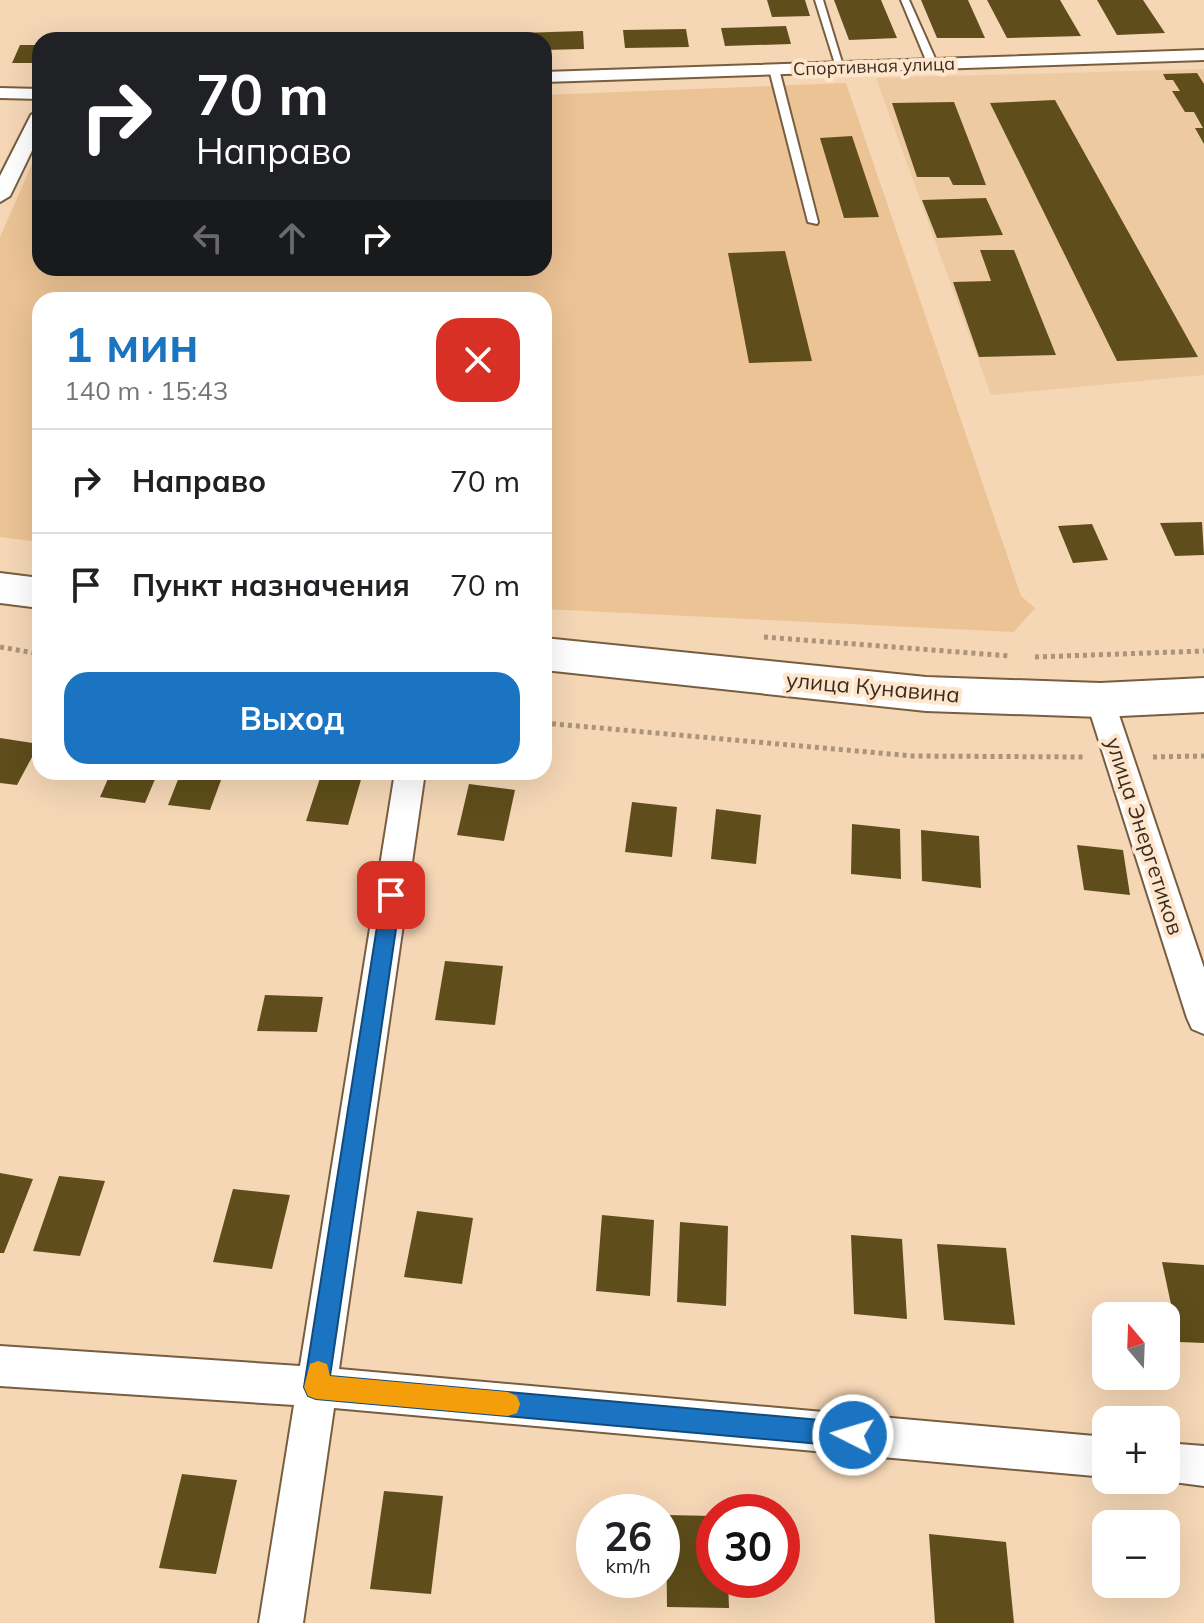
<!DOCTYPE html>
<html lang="ru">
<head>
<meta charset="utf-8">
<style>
	body { margin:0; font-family:Mulish,sans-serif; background:#f6f6f6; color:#202124; height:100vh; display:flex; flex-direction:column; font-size:30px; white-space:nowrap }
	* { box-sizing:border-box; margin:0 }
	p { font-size:26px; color:#757577 }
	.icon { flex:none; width:44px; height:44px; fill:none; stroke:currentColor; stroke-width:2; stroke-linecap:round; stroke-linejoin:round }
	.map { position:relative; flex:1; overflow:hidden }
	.details { position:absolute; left:32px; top:292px; width:520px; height:488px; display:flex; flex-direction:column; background:#fff; border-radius:24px; box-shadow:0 8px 32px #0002 }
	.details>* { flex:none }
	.guide { position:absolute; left:32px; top:32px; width:520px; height:244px; border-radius:24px; box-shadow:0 8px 32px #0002; background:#202124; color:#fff; overflow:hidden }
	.needle { width:52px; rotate:341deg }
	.tools { position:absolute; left:1092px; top:1302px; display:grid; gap:16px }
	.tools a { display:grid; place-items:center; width:88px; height:88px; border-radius:16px; background:#fff; box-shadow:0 8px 32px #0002; font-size:40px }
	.speed { position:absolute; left:576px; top:1494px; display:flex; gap:16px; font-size:40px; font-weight:700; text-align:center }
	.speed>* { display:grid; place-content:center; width:104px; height:104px; border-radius:50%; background:#fff; box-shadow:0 8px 32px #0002; line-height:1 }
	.speed small { font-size:20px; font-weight:400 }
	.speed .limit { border:12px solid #d22; background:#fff; color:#111 }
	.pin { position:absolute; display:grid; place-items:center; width:68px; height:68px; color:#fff; margin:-34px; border-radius:16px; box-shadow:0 4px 12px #0006 }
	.me { position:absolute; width:88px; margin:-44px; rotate:275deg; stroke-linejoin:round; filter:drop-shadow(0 0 6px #0008) }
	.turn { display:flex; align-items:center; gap:28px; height:168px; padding:0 32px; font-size:36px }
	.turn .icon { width:104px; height:104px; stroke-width:2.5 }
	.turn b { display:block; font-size:56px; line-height:68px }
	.lanes { display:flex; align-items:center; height:76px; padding:0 32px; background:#0003; justify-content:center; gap:40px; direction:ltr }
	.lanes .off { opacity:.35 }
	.round { display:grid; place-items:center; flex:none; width:84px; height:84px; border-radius:24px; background:#f6f6f6 }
	.summary { display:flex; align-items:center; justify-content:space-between; height:136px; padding:0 32px }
	h1 { font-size:48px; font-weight:700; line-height:60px; color:#1a74c1 }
	.action { display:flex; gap:16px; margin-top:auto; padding:16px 32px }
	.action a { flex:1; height:92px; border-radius:24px; background:#1a74c1; color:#fff; font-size:32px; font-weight:700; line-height:92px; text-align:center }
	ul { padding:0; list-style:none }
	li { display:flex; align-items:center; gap:24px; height:104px; padding:0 32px; border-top:2px solid #e0e0e0 }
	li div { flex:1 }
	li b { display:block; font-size:30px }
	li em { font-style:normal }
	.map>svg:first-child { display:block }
	.built { fill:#edcaa2 }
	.green { fill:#ecc395 }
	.building { fill:#5f4e1b }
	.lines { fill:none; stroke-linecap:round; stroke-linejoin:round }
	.service-casing { stroke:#785e40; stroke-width:4 }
	.minor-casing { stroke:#785e40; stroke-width:4 }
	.primary-casing { stroke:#785e40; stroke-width:4 }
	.path { stroke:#aa947a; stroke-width:5; stroke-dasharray:4 4; stroke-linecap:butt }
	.service { fill:#fff; fill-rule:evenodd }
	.minor { fill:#fff; fill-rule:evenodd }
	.primary { fill:#fff; fill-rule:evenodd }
	.route { fill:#1a74c1; stroke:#114b7d; stroke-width:2 }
	.slow { fill:#f59e0b }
	.labels { text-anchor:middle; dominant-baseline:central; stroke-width:8; stroke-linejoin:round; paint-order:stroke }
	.far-street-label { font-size:18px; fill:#382d20; stroke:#fee5cb }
	.street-label { font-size:22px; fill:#382d20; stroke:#fee5cb }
</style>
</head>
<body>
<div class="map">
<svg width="1204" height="1623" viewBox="0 0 1204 1623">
	<rect width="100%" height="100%" fill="#f5d7b6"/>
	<!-- built -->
	<path class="built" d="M1204 69V375L991 395 876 78Z"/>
	<!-- green -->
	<path class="green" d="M846 83 1021 596 1035 608 1014 632 544 609V300H40V542L0 537V237L35 157 40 154V268H544V95Z"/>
	<!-- building -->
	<path class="building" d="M767 0H805L810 16 772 17Z
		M834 0H881L897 38 849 40Z
		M921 0H968L985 38H937Z
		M987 0H1060L1081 36 1007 38Z
		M1097 0H1143L1165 33 1117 35Z
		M786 26 791 44 725 46 721 28Z
		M686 29 689 47 625 48 623 30Z
		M583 31 584 49 544 50V40H519V33Z
		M482 34V40H418V36Z
		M20 45H40V63H12Z
		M1197 73 1204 84V144L1195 128H1203L1194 112H1185L1172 91H1180L1173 80H1166L1163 74Z
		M1055 100 1198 357 1117 361 990 103Z
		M954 102 986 185H953L949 177H917L892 103Z
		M852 136 879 217 844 218 820 138Z
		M986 198 1003 235 937 238 922 200Z
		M980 250H1014L1056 355 979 357 953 282 991 281Z
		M785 251 812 361 749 363 728 253Z
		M1202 522 1204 555 1175 556 1160 523Z
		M1092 524 1108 560 1073 563 1058 526Z
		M0 738 39 744 17 785 0 783Z
		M111 772H158L145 803 100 797Z
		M181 772H224L210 810 168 805Z
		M322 772 362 776 348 825 306 821Z
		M469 784 515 790 504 841 457 835Z
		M632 802 677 807 672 857 625 852Z
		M716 809 761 815 756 864 711 859Z
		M852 824 900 829 901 879 851 874Z
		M921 830 979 836 981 888 922 881Z
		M1077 845 1123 850 1130 895 1084 890Z
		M445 961 503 966 495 1025 435 1020Z
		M265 995 323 997 317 1032 257 1031Z
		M0 1173 33 1179 4 1253H0Z
		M59 1176 105 1181 80 1256 33 1251Z
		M233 1189 290 1195 272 1269 213 1262Z
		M417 1211 473 1218 462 1284 404 1277Z
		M602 1215 654 1220 650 1296 596 1291Z
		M680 1222 728 1226 726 1306 677 1302Z
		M851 1235 902 1239 907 1319 854 1314Z
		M937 1244 1006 1248 1015 1325 944 1320Z
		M1162 1262 1204 1265V1343L1179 1342Z
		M182 1474 237 1480 216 1574 159 1568Z
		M384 1491 443 1496 431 1594 370 1589Z
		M666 1515 714 1516V1580H728L729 1608 667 1607Z
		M929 1534 1006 1542 1014 1623H935Z"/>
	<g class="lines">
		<!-- service casing -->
		<g class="service-casing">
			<path id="service" d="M815 0H823L844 69 836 67Z
				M901 0H909L938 65 936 67 928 65Z
				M774 66 779 69 818 222 817 224 808 222 769 69Z"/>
		</g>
		<!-- minor casing -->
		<g class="minor-casing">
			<path id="minor" d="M1204 50V60L544 82V72Z
				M0 88 40 89V99L0 98Z
				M40 109V134L10 196 0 202V176L31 115Z
				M1100 689 1110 692 1114 700 1204 968V1034L1192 1029 1187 1018 1086 700 1090 692Z
				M395 772H425L339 1369 1106 1437V1477L334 1408 303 1623H259L294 1405 0 1386V1346L300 1366Z
				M1166 1443 1204 1446V1486L1158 1480H1166Z"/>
		</g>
		<!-- primary casing -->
		<g class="primary-casing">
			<path id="primary" d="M0 573 40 578V608L0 603Z
				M544 638 926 677 1100 683 1204 678V712L1100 717 926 711 544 670Z"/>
		</g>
		<!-- path -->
		<path class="path" d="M764 637 1010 656
			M0 647 40 654
			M1035 657 1204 651
			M544 723 913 756 1083 757
			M1153 757 1204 756"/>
		<!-- service -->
		<use href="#service" class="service"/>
		<!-- minor -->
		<use href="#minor" class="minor"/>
		<!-- primary -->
		<use href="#primary" class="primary"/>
	</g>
	<!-- route -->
	<path class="route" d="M391 886 398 889 401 895 330 1376 853 1423 862 1426 865 1435 862 1443 853 1447 316 1399 308 1396 304 1387 382 895 384 889Z"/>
	<!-- slow -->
	<path class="slow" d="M318 1361 327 1364 330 1376 508 1392 517 1396 520 1404 517 1413 508 1416 316 1399 308 1396 304 1387 310 1364Z"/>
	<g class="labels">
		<!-- far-street labels -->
		<g class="far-street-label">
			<text transform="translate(874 66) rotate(-2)">Спортивная улица</text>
		</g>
		<!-- street labels -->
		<g class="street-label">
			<text transform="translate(873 687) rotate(5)">улица Кунавина</text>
			<text transform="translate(1145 836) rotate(72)">улица Энергетиков</text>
		</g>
	</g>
</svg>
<div class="tools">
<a><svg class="needle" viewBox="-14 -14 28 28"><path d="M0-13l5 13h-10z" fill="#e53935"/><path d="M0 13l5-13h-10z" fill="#757577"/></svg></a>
<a>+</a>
<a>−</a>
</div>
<div class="speed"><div>26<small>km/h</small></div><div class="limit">30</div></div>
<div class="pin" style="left:391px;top:895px;background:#d93025"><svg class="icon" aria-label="arrive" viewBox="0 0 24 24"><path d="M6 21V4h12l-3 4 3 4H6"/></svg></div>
<svg class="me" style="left:853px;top:1435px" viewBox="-20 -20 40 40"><circle r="17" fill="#1a74c1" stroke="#fff" stroke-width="3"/><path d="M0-11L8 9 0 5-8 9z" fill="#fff"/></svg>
<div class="guide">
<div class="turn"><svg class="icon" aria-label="right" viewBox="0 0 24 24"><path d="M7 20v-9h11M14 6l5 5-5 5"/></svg><div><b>70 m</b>Направо</div></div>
<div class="lanes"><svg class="icon off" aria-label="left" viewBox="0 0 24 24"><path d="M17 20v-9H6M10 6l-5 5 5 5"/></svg><svg class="icon off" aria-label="ahead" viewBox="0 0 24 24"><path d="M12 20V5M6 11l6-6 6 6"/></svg><svg class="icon" aria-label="right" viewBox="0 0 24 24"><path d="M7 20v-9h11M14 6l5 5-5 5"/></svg></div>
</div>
<section class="details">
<div class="summary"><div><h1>1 мин</h1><p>140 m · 15:43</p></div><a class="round" style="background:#d93025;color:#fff"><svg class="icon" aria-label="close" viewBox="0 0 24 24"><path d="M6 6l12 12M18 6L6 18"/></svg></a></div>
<ul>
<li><svg class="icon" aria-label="right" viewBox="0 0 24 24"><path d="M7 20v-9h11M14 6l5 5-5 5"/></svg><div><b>Направо</b></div><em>70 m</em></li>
<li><svg class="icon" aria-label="arrive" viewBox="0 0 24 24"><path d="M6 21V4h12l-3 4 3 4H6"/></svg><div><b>Пункт назначения</b></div><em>70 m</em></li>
</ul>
<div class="action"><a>Выход</a></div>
</section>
</div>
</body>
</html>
